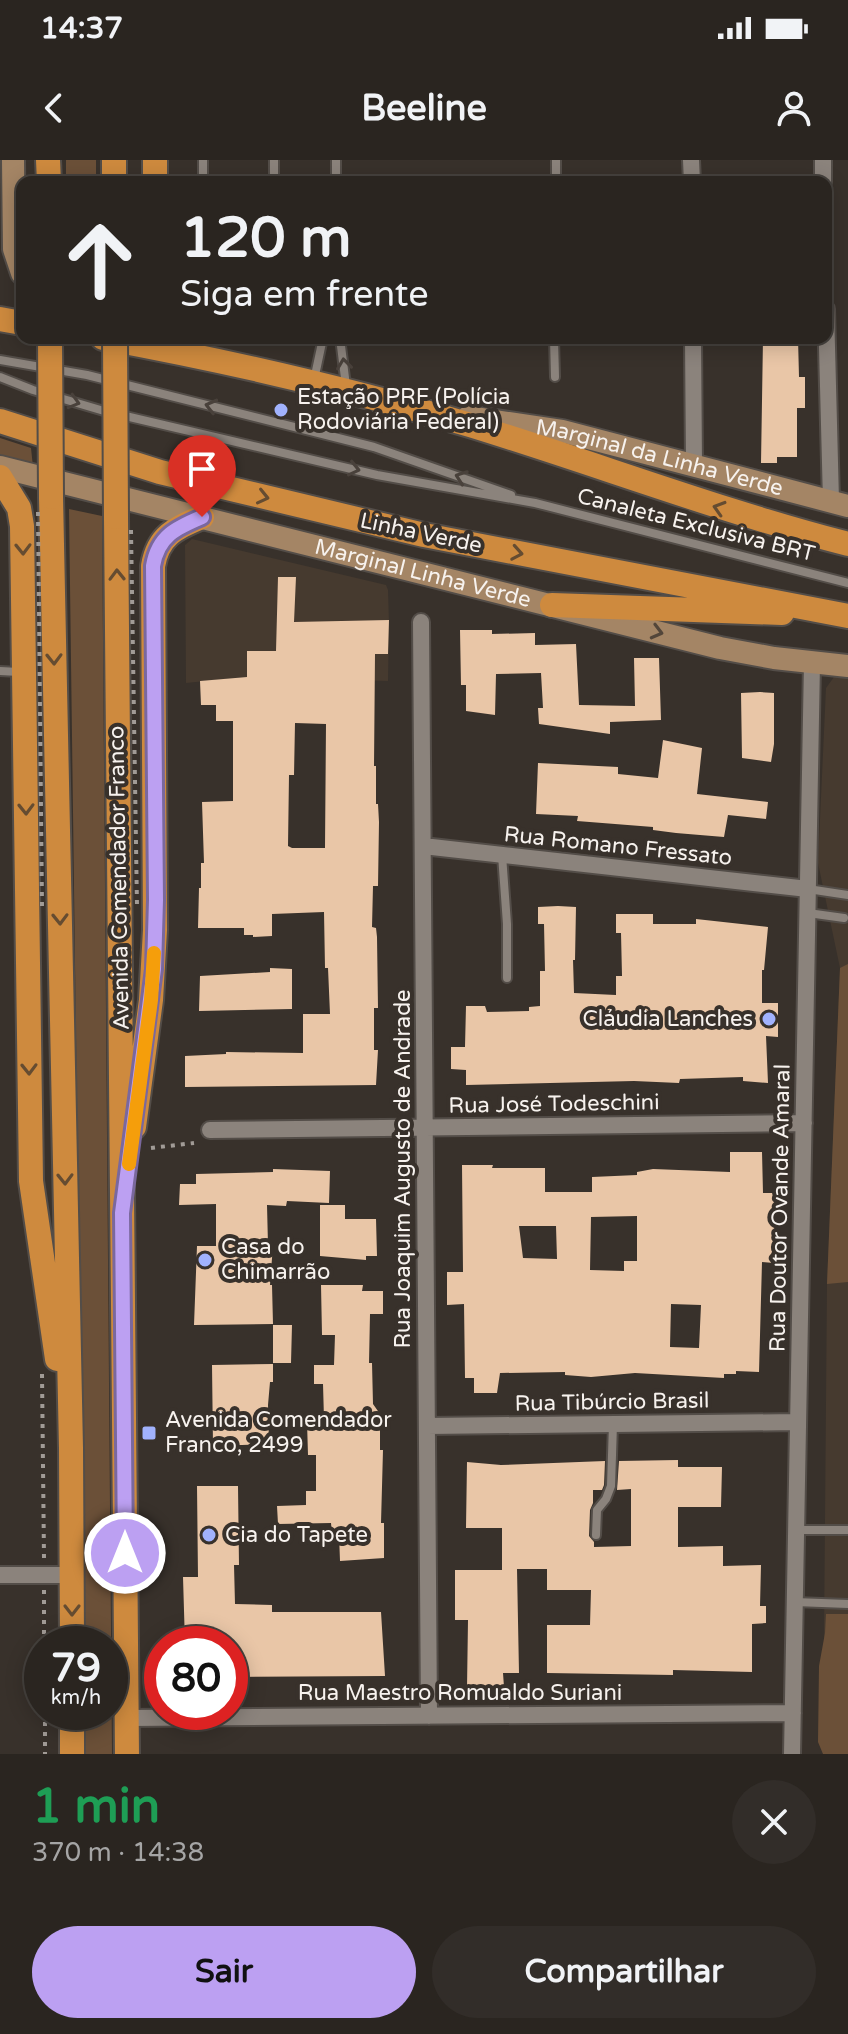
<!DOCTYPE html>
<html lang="pt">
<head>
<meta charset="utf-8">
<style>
	body { margin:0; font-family:"Varela Round",sans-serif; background:#322d29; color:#f1f3f6; height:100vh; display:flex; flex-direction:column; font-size:30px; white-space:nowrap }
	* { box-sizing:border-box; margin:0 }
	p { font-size:26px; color:#a5a5a5 }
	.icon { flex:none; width:44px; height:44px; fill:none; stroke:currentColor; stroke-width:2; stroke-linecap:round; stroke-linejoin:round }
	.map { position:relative; height:1594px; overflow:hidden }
	.side { display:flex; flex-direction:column; background:#2a2520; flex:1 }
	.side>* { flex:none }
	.banner { position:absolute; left:16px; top:16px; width:816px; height:168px; border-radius:16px; box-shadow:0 4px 20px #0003,0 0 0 2px #46423e; background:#2a2520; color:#f1f3f6; overflow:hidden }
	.speed { position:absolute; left:24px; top:1466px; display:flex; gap:16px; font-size:40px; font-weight:700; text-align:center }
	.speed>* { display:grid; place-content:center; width:104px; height:104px; border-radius:50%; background:#2a2520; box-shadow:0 4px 20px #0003,0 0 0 2px #46423e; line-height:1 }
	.speed small { font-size:20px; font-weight:400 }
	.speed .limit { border:12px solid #d22; background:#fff; color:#111 }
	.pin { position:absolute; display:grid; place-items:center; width:68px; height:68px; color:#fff; margin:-82px -34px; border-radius:50% 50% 50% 0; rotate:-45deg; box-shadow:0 0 8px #0007 }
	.pin .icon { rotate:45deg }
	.me { position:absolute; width:88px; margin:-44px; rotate:0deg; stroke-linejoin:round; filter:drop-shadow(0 0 6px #0008) }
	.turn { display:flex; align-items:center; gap:28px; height:168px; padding:0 32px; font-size:36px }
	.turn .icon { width:104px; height:104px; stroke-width:2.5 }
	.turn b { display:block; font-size:56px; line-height:68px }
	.round { display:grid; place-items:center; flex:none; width:84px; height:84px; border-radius:42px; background:#322d29 }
	.head { display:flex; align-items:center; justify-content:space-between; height:136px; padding:0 32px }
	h1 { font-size:48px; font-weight:700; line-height:60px; color:#1e9e55 }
	.button { display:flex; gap:16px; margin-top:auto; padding:16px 32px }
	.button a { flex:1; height:92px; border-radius:48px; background:#bca0f2; color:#111; font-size:32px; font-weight:700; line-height:92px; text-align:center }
	.button a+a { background:#322d29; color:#f1f3f6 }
	.status { display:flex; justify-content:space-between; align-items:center; height:56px; padding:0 40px; background:#2a2520; direction:ltr }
	.status svg { height:22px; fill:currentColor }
	header { display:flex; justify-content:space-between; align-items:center; height:104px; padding:0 32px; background:#2a2520; font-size:36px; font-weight:700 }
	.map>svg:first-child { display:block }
	.built { fill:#463a2f }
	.green { fill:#6b5038 }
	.building { fill:#e9c6a7; fill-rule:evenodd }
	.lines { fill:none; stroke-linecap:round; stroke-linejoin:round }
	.service-casing { stroke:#534d48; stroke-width:12 }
	.minor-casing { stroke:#534d48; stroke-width:20 }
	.secondary-casing { stroke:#534d48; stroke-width:26 }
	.trunk-casing { stroke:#534d48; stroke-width:28 }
	.path { stroke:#a19b96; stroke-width:4; stroke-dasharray:4 6; stroke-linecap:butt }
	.service { stroke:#8b837c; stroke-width:8 }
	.minor { stroke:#8b837c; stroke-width:16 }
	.secondary { stroke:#a48565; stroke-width:22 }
	.trunk { stroke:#ce8a3e; stroke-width:24 }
	.trunk-bridge-casing { stroke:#534d48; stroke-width:28; stroke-linecap:butt }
	.path-bridge { stroke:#a19b96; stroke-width:4; stroke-dasharray:4 6; stroke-linecap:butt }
	.trunk-bridge { stroke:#ce8a3e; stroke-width:24 }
	.oneway { stroke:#49413b }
	.oneway2 { stroke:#654c31 }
	.oneway3 { stroke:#53463a }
	.route-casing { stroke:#7a689d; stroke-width:20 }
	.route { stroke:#bca0f2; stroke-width:14 }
	.slow { stroke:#f59e0b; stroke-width:14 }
	.poi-dot { fill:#a1b2fd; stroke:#38312b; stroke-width:3 }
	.labels { text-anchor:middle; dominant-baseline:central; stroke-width:8; stroke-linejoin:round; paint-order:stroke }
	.poi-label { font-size:22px; fill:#f7f2ee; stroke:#38312b; text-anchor:start }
	.street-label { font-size:22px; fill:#f7f2ee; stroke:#38312b }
</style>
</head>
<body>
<div class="status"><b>14:37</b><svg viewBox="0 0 49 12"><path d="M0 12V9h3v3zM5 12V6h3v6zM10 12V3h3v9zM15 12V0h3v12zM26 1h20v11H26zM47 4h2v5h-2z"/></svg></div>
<header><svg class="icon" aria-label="back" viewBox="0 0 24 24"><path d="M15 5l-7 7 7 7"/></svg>Beeline<svg class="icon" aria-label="person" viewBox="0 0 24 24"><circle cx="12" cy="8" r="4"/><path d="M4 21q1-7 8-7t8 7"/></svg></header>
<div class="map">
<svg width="848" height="1594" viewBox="0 0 848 1594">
	<rect width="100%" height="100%" fill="#38312b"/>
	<!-- built -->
	<path class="built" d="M192 379 386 425 388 430 389 463 388 521 245 517 186 523 185 385Z
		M834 517 848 518V1594H823L827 1124 840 808 818 703 826 528Z"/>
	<!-- green -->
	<path class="green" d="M66 0H96V22H66Z
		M0 278 31 288 33 307 0 298Z
		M69 349 102 356 112 1594H85L84 1552H110V1484H84Z
		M848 804V1122L827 1124 840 808Z
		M826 1454H848V1594H823L818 1582 819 1506 825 1473Z"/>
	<!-- building -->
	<path class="building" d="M763 178H798L799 217H805V248H797V297H777V303H761Z
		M278 417H296L294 462 389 460 388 494H375L374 606H376V644H378L379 662 378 726H373L372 767 376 768 377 777 378 848H374V890H378L376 925 185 927V896L226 894V892L303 893V854H330L328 808H325L324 752 272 754V776L253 777V775H244V768H198L199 728H201V703H204L202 642 233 641V561H216V545H201L200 521 247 517V491H276ZM295 563 326 564 325 688H292L288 686 289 615H294Z
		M460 470H492V474L535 473V485L576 484 579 545 635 546 634 498H659L661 560 610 562V574L539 564 538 548H543L541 513 496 514 495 555 466 551V525H461Z
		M760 532 774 533V584L771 602 742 598 741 533Z
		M663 580 702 588 697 634 768 642 766 659 728 655 724 677 676 673 653 670V667L577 661 578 656 536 654 538 603 618 607V614L658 618Z
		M558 746 576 747 575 800H573L574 833 616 835V816H622L621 773H616V754H653V764H696V759L768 767 764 810H762V843H778V877L766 876 768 923 743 921V917L680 919 679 923 634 921 466 925V910L451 909V887H465L466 846H485L487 852 529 851V847L540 846V811H545L544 764H538V747Z
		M270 808 292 809V849L199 851 200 816 270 812Z
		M730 992H762L763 1033H775L774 1103 762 1102 759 1212 736 1211V1214H724V1218L635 1213 591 1217 565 1215V1212L500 1213 497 1233H474V1218H465L464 1144 447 1145V1112H463L462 1005H493L492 1008H545V1032H592V1017L637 1015V1012L653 1009 730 1012ZM637 1056V1101H624V1111L590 1110 591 1057ZM519 1066H556L557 1099 523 1098ZM671 1144 701 1145 699 1188 670 1187Z
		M273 1009 330 1011 329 1043 287 1041 286 1046 267 1045 268 1085H273L270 1125H272L273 1164 194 1165 197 1086H216V1044L179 1045 180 1024H196V1014L273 1012Z
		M320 1045H345V1059H376L377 1096H366V1100L320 1096Z
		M321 1125H363L362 1131H383V1154H370L369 1203H372L373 1244 380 1254V1290H383L381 1363H384V1398L340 1401 339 1374H332L331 1363 278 1364 277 1346 306 1345V1331H316V1295H308L307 1262 317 1263V1259H324L323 1224H314V1205H334L335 1175H322Z
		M273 1165H292L291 1203H273Z
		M273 1204V1222H270L268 1245 269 1284 213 1286 212 1205Z
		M678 1300V1307H722L721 1347H678V1387L723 1386V1406L761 1405 760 1446H766V1463L752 1464V1512L673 1510V1515L547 1513V1465H590L591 1430H547V1409H517L519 1513H503L504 1527 467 1528 468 1460H455V1410H502V1368H466L467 1302 501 1305 605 1301 604 1325 602 1330H593V1343L590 1350 589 1376 594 1382V1387L631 1386V1329L617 1330 619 1301Z
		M197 1326H238L239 1405H234L235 1444 272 1445V1452H381L385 1516 230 1517V1484H185L183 1417H198Z"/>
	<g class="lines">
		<!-- service casing -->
		<g class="service-casing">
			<path id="service" d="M203 0V22
				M274 22V0
				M336 22V0
				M556 22V0
				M340 178 346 226
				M554 178 555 217
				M0 200 87 215 374 287 511 335
				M0 217 33 230 104 251 377 315 535 343 848 423
				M314 220 323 178
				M0 511 19 512
				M502 695 507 764V818
				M808 729 848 735
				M808 753 844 758
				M796 1370H848
				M596 1375 597 1350 606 1339 611 1326 613 1264
				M795 1442 848 1444"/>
		</g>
		<!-- minor casing -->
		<g class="minor-casing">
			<path id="minor" d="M691 0 692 22
				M823 0V22
				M826 149 831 341
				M693 178 694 305
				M421 462 429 1556
				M423 686 808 729
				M210 970 804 963
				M427 1266 798 1262
				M0 1415H71
				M127 1558 793 1553
				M792 1594 812 503"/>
		</g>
		<!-- secondary casing -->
		<g class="secondary-casing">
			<g id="secondary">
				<path d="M13 0 14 89 22 113"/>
				<path id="s1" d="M468 257 562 271 848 346"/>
				<path id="s2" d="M0 307 720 488 774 498 848 506"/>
			</g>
		</g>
		<!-- trunk casing -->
		<g class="trunk-casing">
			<path id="trunk" d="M48 0 49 22
				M114 0V22
				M155 0V22
				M0 159 22 163
				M103 178C227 201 350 229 470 265 597 304 720 351 848 384
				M0 261 160 312 424 375 848 456
				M0 317 19 348 22 366 31 1021 57 1199
				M51 337 71 1288 72 1484
				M116 357 127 1594
				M552 445 782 453
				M134 967 151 840 155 770 153 406C158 376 175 368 202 357
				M72 1552V1594"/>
		</g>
		<!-- path -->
		<path class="path" d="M151 988 194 983
			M42 1214 44 1398
			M44 1430V1484
			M45 1552V1594"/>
		<!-- service -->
		<use href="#service" class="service"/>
		<!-- minor -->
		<use href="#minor" class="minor"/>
		<!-- secondary -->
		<use href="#secondary" class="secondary"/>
		<!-- trunk -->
		<use href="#trunk" class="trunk"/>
		<!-- trunk-bridge casing -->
		<g class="trunk-bridge-casing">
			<path id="trunk-bridge" d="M50 178 51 337
				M115 178 116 357"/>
		</g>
		<!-- path-bridge -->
		<path class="path-bridge" d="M38 352 42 747
			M131 370 137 747"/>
		<!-- trunk-bridge -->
		<use href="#trunk-bridge" class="trunk-bridge"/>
	</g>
	<!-- one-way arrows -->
	<defs><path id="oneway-chevron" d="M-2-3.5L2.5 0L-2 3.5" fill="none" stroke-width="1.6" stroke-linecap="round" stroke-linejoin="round" transform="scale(2)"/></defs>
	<g class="oneway">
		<use href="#oneway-chevron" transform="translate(344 204) rotate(-97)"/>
		<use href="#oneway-chevron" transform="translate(74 242) rotate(16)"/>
		<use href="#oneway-chevron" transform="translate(211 246) rotate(-166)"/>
		<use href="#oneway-chevron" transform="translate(354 309) rotate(13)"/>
		<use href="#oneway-chevron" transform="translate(461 317) rotate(-160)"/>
	</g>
	<g class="oneway2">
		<use href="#oneway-chevron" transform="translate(263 337) rotate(13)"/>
		<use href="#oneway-chevron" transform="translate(719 348) rotate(-163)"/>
		<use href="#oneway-chevron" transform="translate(23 389) rotate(89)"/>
		<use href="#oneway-chevron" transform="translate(517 393) rotate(10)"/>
		<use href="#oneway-chevron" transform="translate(117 415) rotate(-91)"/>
		<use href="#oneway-chevron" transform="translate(54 499) rotate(89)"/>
		<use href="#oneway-chevron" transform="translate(26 649) rotate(89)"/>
		<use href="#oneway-chevron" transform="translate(60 759) rotate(89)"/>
		<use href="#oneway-chevron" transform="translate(29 909) rotate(89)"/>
		<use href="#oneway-chevron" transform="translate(65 1019) rotate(89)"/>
		<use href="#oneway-chevron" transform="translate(72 1450) rotate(90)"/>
	</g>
	<use class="oneway3" href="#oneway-chevron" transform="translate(657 472) rotate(15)"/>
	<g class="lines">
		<!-- route casing -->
		<g class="route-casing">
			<path id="route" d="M125 1393 122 1053 154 809 156 740 153 406C158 376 176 368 202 357"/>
		</g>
		<!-- route -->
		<use href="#route" class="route"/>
		<!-- slow -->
		<path class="slow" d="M129 1004 151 840 154 793"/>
	</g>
	<!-- markers -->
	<g class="poi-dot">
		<circle cx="281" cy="250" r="8"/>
		<circle cx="769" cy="859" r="8"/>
		<circle cx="205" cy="1100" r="8"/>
		<rect x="141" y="1265" width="16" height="16" rx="4"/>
		<circle cx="209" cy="1375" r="8"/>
	</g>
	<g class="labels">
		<!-- poi labels -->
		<g class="poi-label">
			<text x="297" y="237">Estação PRF (Polícia<tspan x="297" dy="25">Rodoviária Federal)</tspan></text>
			<text x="753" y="859" text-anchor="end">Cláudia Lanches</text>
			<text x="221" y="1087">Casa do<tspan x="221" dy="25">Chimarrão</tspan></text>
			<text x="165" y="1260">Avenida Comendador<tspan x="165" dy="25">Franco, 2499</tspan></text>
			<text x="225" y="1375">Cia do Tapete</text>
		</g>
		<!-- street labels -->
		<g class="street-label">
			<text stroke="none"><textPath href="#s1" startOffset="196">Marginal da Linha Verde</textPath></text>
			<text transform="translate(696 365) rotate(14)">Canaleta Exclusiva BRT</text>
			<text transform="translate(421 373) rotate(12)">Linha Verde</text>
			<text stroke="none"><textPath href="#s2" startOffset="436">Marginal Linha Verde</textPath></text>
			<text transform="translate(618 686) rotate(6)">Rua Romano Fressato</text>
			<text transform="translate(119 718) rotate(-91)">Avenida Comendador Franco</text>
			<text transform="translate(554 944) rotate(-1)">Rua José Todeschini</text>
			<text transform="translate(403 1009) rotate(-90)">Rua Joaquim Augusto de Andrade</text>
			<text transform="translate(780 1048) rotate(-89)">Rua Doutor Ovande Amaral</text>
			<text transform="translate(612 1242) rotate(-1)">Rua Tibúrcio Brasil</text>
			<text x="460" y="1533">Rua Maestro Romualdo Suriani</text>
		</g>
	</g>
</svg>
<div class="speed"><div>79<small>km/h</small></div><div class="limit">80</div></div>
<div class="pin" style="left:202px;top:357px;background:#d93025"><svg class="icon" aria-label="arrive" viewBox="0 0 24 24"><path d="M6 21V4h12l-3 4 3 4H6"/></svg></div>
<svg class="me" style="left:125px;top:1393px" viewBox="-20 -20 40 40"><circle r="17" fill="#bca0f2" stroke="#fff" stroke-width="3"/><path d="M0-11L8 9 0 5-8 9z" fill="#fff"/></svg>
<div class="banner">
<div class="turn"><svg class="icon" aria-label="ahead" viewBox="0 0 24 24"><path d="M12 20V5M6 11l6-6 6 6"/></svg><div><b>120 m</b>Siga em frente</div></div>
</div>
</div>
<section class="side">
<div class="head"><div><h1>1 min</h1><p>370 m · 14:38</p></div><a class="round"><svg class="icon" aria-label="close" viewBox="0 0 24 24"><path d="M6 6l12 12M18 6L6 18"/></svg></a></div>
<div class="button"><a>Sair</a><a>Compartilhar</a></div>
</section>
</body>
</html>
